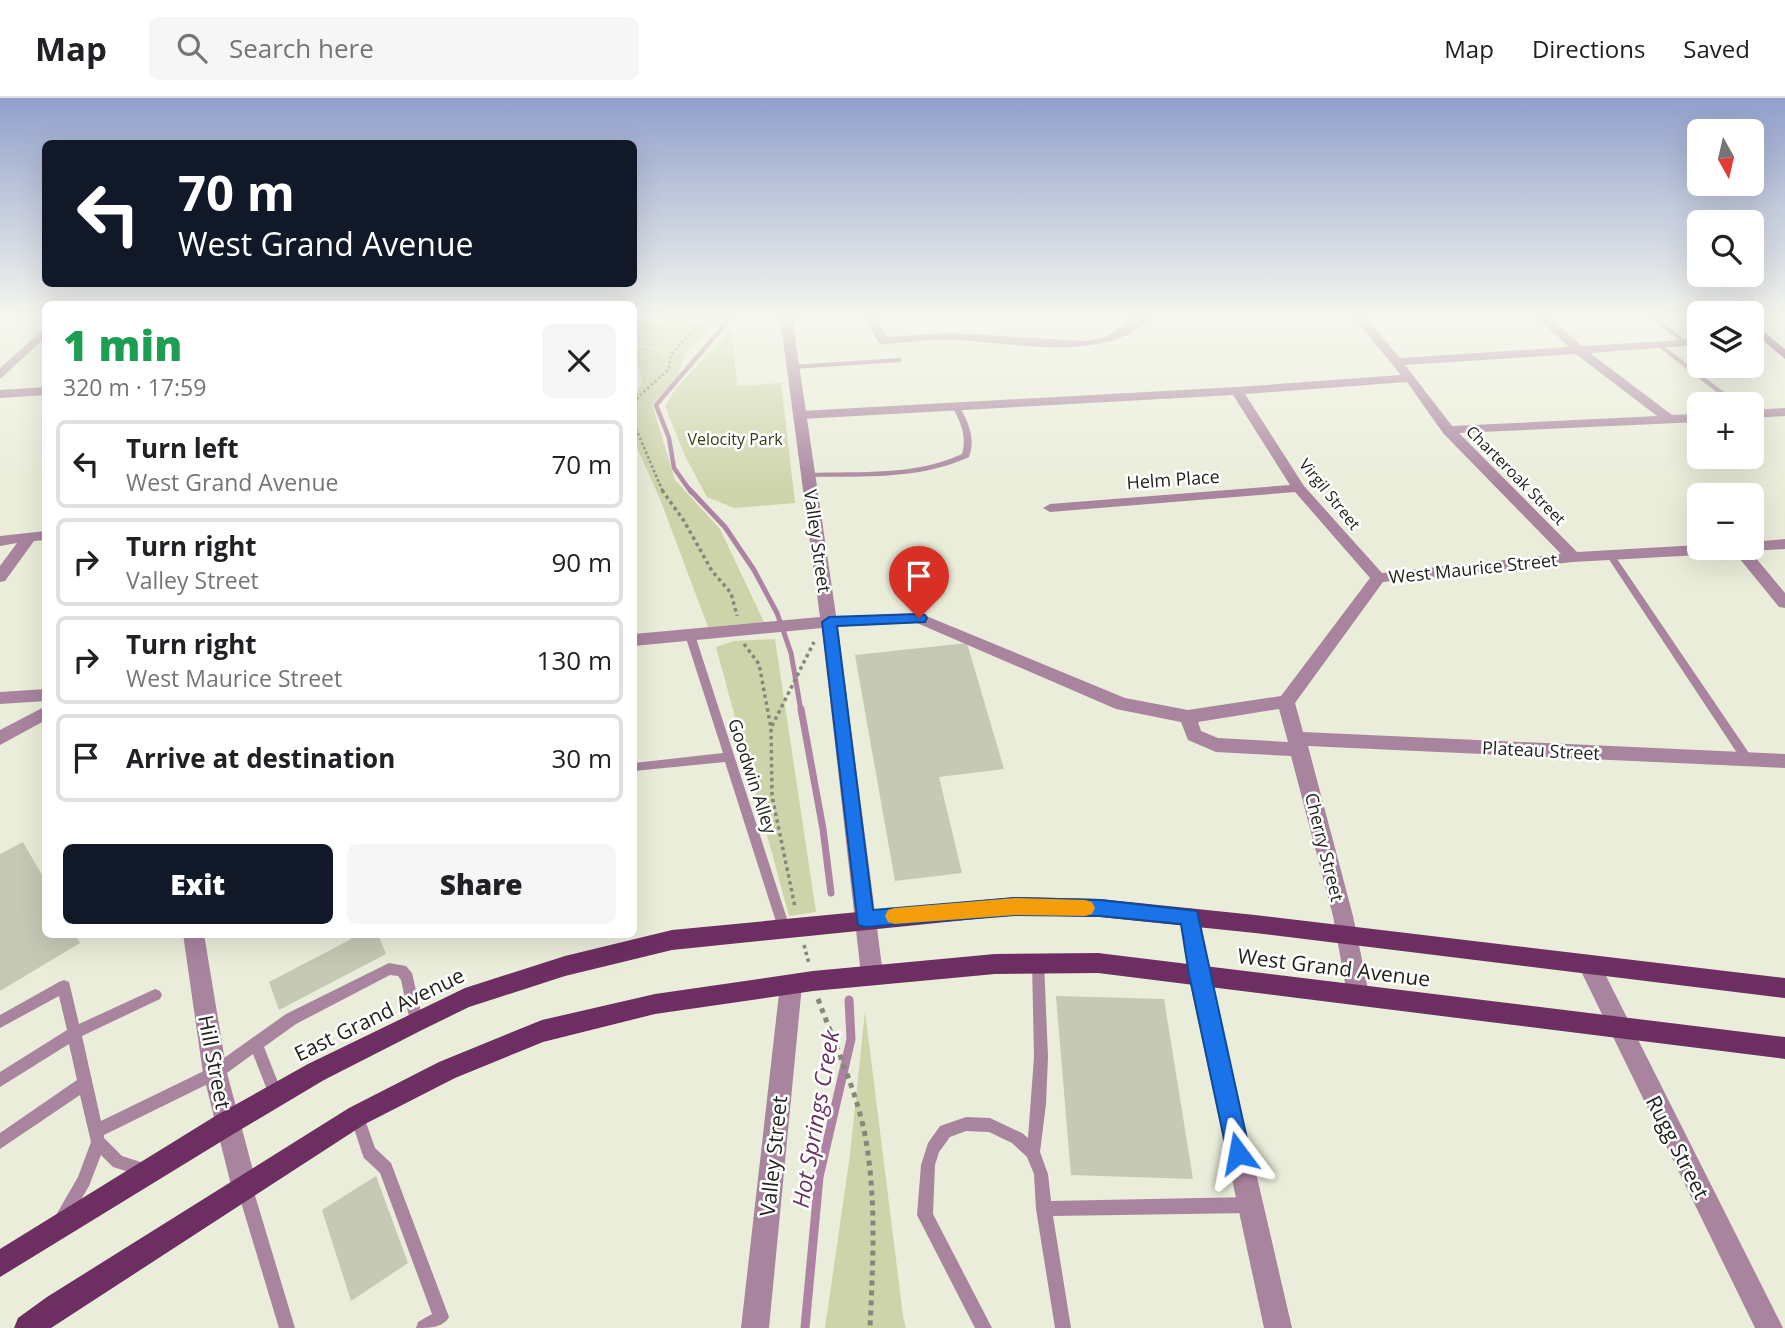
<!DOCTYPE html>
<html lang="en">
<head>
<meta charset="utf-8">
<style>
	body { margin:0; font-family:"Open Sans",sans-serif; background:#f6f6f6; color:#202124; height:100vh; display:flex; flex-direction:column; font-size:26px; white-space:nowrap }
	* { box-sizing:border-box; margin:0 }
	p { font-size:23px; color:#757577 }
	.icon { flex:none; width:38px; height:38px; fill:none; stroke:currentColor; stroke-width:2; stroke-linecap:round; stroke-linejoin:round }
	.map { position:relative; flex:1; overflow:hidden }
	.side { position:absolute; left:42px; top:203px; width:595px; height:637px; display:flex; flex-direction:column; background:#fff; border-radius:10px; box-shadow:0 7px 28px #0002 }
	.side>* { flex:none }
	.top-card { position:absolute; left:42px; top:42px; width:595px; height:147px; border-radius:10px; box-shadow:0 7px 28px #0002; background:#111827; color:#fff; overflow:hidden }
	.needle { width:46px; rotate:172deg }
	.buttons { position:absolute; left:1687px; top:21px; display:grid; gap:14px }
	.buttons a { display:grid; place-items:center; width:77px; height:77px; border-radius:10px; background:#fff; box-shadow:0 7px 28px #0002; font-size:35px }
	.pin { position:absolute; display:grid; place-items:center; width:60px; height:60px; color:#fff; margin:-72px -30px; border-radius:50% 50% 50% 0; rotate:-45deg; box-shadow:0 0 7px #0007 }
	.pin .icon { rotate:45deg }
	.me { position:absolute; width:77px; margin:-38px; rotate:347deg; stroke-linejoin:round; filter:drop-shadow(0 0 5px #0008) }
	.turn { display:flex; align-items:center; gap:24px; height:147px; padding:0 21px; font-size:32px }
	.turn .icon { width:91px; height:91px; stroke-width:2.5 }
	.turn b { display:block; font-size:49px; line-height:60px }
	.round { display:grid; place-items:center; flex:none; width:74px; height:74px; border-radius:10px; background:#f6f6f6 }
	.headline { display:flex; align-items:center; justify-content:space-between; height:119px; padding:0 21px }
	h1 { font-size:42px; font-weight:800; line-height:52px; color:#1e9e55 }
	.action { display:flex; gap:14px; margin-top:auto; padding:14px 21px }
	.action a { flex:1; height:80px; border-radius:10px; background:#111827; color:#fff; font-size:28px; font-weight:800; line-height:80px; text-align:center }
	.action a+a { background:#f6f6f6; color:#202124 }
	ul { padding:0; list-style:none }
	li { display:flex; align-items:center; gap:21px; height:88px; margin:0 14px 10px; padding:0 7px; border:4px solid #e0e0e0; border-radius:10px }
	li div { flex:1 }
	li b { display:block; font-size:26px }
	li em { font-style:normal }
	header { display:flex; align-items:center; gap:42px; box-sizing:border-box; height:98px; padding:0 35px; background:#fff; border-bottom:2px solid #e0e0e0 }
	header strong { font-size:33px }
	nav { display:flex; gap:38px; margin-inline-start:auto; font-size:24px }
	.search { width:490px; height:63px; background:#f6f6f6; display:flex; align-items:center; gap:18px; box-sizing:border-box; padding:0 24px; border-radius:10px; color:#757577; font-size:26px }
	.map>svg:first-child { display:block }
	.green { fill:#ced4aa }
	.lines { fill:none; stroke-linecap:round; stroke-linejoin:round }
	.stream-far3 { stroke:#ae82a3; stroke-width:4.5 }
	.stream-far2 { stroke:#ae82a3; stroke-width:5 }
	.stream-far1 { stroke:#ae82a3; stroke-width:7 }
	.stream { stroke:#ae82a3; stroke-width:9 }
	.building { fill:#c6c9b5 }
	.path-far2 { stroke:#85877a; stroke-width:2.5; stroke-dasharray:2.5 2.5; stroke-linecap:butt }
	.path-far1 { stroke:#85877a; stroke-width:3.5; stroke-dasharray:3.5 3.5; stroke-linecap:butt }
	.path { stroke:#85877a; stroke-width:5; stroke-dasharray:5 5; stroke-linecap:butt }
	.service { fill:#a9849f; fill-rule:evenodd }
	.minor { fill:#a9849f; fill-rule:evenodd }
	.tertiary { fill:#a9849f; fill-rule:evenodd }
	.primary { fill:#6d2e61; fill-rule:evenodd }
	.route { fill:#1a73e8; stroke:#114b97; stroke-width:2 }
	.slow { fill:#f59e0b }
	.labels { text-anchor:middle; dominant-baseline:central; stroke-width:5; stroke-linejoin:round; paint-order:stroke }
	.far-park-label { font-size:16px; fill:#383c13; stroke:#fff }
	.far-street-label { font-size:16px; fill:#22231c; stroke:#fff }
	.street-label { font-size:18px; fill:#22231c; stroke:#fff }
	.near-street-label { font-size:21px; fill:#22231c; stroke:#fff }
	.near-water-label { font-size:23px; font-style:italic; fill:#6b3260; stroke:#fff }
</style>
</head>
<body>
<header>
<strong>Map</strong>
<div class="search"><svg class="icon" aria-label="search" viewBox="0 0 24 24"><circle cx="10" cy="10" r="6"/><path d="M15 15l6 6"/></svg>Search here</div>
<nav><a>Map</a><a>Directions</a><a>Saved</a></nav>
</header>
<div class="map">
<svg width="1785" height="1230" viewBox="0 0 1785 1230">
	<rect width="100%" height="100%" fill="#eaedd9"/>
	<!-- green -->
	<path class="green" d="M634 219H721L722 221 686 254 676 282 652 306 675 382 720 431 764 524 708 529 660 401 634 343V300L642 285 634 249 667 252 634 246Z
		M732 231 737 288 781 285 795 405 734 410 707 399 685 358 665 308 676 290Z
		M775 541 816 814 789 818 716 549 734 543Z
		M865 913 903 1218 906 1230H825L850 1057Z"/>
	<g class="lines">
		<!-- stream-far3 -->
		<path class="stream-far3" d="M691 394 674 370 669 340 656 307 728 223V219"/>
		<!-- stream-far2 -->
		<path class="stream-far2" d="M690 392 725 429 754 472 777 515 791 555 801 613"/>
		<!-- stream-far1 -->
		<path class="stream-far1" d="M801 611 823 731 831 795"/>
		<!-- stream -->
		<path class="stream" d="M805 1230 819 1079 851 941 849 902"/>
	</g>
	<!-- building -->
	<path class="building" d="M967 545 1004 671 939 679 962 775 895 783 855 557Z
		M23 744 46 784V836H75L80 845 0 893V756Z
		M361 836H378L386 856 279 912 269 884Z
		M1056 898 1164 901 1193 1081 1071 1077Z
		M376 1078 408 1165 351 1203 322 1112Z"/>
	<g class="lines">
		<!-- path-far2 -->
		<path class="path-far2" d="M634 311 638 299 669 271 671 256 699 227 701 222 698 219
			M634 326 663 394"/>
		<!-- path-far1 -->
		<path class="path-far1" d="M662 392 684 423 712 473 731 495 737 518
			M744 546 759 566 771 630 772 698 795 809
			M772 628 814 544
			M804 847 809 866
			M1257 851V866"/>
		<!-- path -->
		<path class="path" d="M818 901C834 944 854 987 864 1032 877 1097 873 1164 870 1230"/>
		<!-- service -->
		<path class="service" d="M1648 219H1655L1689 245 1684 246Z
			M1657 246H1661L1740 306H1732L1657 248Z
			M898 260H901V264L793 271 789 269 793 267Z
			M953 307H959C968 324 976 340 969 359 919 382 863 378 810 379L806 377 810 375C861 373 915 378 962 356 967 338 961 324 952 309Z
			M1610 454 1613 455 1751 658 1752 661 1751 664H1743L1606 457Z
			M690 534 695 537 790 830 788 834 784 836 780 834 778 830 725 664 634 673V665L723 655 685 537Z
			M1038 858 1043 860 1044 864 1048 959 1046 1006 1040 1054 1048 1076 1051 1103 1250 1099 1255 1102 1258 1107 1255 1112 1250 1115 1053 1118 1071 1230H1055L1036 1111 1034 1076 1027 1059 1012 1045 989 1034 966 1033 950 1039 939 1054 935 1067 933 1116 992 1230H975L917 1117 921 1067 928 1045 940 1028 966 1019 990 1020 1022 1035 1028 1040 1034 959 1032 864 1033 860Z
			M389 865 406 868 412 875 423 923 421 928 416 929 411 928 401 882 398 878 390 877 296 926 264 949 283 997 281 1002 276 1004 271 1002 253 956 220 980 104 1037V1040L122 1058 150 1067 152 1072 150 1077 145 1079 113 1069 101 1057 89 1088 69 1122 64 1125 59 1122 56 1117 78 1079 91 1044 80 997 0 1051V1035L77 982 69 946 0 989V974L67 932 59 898 0 930V917L59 884 64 882 69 884 79 926 155 891 160 893 162 897 160 901 82 938 101 1023 210 970 286 916Z
			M357 1011 362 1013 375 1050 391 1065 449 1219C443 1230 429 1230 416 1230L418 1224 432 1216 380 1075 364 1060 362 1055 350 1018 352 1013Z
			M245 1083 250 1086 253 1091 295 1230H279L237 1091 240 1086Z"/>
		<!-- minor -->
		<path class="minor" d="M863 219H875L887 239 950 235 1086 243 1105 239 1139 219H1152C1108 267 1012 244 954 242 930 241 906 245 883 246L879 245Z
			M1353 219H1365L1400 260 1569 249 1536 219H1549L1582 248 1699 241V247L1590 255 1672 317 1699 316V324L1459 335 1577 454 1699 447V450H1752V444L1785 441V451L1750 453 1785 495V510L1779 509 1735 455 1573 464 1383 484 1295 605 1303 634 1785 656V670L1308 648 1353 818 1369 896 1366 903 1358 906 1350 903 1347 896 1333 818 1291 658 1216 654 1188 642 1181 624 1116 611 917 525 829 529 821 524 829 519 919 515 1125 600 1188 612 1281 598 1370 480 1295 394 1050 414 1043 410 1050 406 1290 387 1233 297 801 321 795 317 801 313 1237 289 1401 277ZM1576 256 1657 318 1452 328 1405 267ZM1407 284 1443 335 1561 456 1382 475 1304 388 1245 296ZM1279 611 1288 644 1218 640 1201 633 1198 624Z
			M46 229V239L0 281V270Z
			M1752 238 1766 237 1772 240 1752 244Z
			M46 289V297L0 300V292Z
			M1785 310V318L1752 320V312Z
			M46 433V442L34 443 5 483 0 484V468L17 445 0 448V438Z
			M46 608V622L0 647V632Z
			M1190 810 1197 813 1200 819 1210 876 1292 1230H1264L1188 876 1180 819 1183 813Z
			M183 836H204L227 975 258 1091 254 1100 245 1104 236 1100 232 1091 203 975Z
			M1589 857 1597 860 1783 1230H1755L1578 867 1581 860Z
			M791 877 799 880 802 887 769 1230H741L780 887 783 880Z"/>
		<!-- tertiary -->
		<path class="tertiary" d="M780 219H792L837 524 883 876 880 883 872 886 864 883 861 876 822 530 634 548V536L820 519Z
			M46 591V603L0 606V594Z"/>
		<!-- primary -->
		<path class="primary" d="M1752 224 1785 251V261L1752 233Z
			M1015 799 1100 801 1255 817 1785 880V900L1255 835 1100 819 1015 817 672 852 565 878 469 909 424 931 324 982 235 1035 0 1179V1151L217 1017 308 966 465 890 565 858 672 832Z
			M1098 855 1785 939V961L1098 875 995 876 813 893 655 916 543 944 455 980 365 1026 51 1230H14L18 1220 47 1199 349 1010 439 964 542 922 655 896 813 873 995 856Z"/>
	</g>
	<!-- sky -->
	<linearGradient id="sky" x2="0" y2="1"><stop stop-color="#91a0cc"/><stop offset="0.56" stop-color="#f6f7ee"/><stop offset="1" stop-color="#f6f7ee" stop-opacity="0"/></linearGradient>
	<rect width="1785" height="391" fill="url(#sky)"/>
	<!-- route -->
	<path class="route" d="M919 516 925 517 927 520 925 524 837 528 873 812 1015 800 1100 802 1197 813 1250 1055 1246 1063 1238 1066 1231 1063 1227 1055 1189 876 1181 826 1100 818 1015 817 865 829 858 827 822 524 829 519Z"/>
	<!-- slow -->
	<path class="slow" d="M1015 800 1085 802 1092 804 1095 810 1092 816 1085 818 1015 817 895 826 888 824 885 818 888 812 895 810Z"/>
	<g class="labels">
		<!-- far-park labels -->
		<g class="far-park-label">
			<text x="735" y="341">Velocity Park</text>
		</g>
		<!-- far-street labels -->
		<g class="far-street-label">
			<text transform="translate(1516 377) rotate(45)">Charteroak Street</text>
			<text transform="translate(1330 396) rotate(51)">Virgil Street</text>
		</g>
		<!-- street labels -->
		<g class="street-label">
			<text transform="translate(1173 381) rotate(-4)">Helm Place</text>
			<text transform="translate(818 443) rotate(82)">Valley Street</text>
			<text transform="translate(1473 470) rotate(-6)">West Maurice Street</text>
			<text transform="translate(1541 652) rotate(3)">Plateau Street</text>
			<text transform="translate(753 678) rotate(72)">Goodwin Alley</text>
			<text transform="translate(1325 749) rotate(76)">Cherry Street</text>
		</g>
		<!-- near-street labels -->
		<g class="near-street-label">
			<text transform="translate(1334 869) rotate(7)">West Grand Avenue</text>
			<text transform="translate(379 916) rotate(-26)">East Grand Avenue</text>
			<text transform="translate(215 964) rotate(79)">Hill Street</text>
			<text transform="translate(1678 1049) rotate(63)">Rugg Street</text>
			<text transform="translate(773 1058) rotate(-84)">Valley Street</text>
		</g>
		<!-- near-water labels -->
		<g class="near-water-label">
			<text transform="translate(815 1021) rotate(-80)">Hot Springs Creek</text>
		</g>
	</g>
</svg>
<div class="buttons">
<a><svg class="needle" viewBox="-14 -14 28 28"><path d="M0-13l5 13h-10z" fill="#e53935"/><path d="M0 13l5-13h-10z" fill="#757577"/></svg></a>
<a><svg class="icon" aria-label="search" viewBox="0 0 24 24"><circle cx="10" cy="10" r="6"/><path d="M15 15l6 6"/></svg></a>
<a><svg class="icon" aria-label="layers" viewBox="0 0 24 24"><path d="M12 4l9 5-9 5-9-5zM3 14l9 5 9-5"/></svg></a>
<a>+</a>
<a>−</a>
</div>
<div class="pin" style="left:919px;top:520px;background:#d93025"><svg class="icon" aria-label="arrive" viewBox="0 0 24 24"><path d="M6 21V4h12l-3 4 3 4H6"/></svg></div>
<svg class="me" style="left:1238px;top:1055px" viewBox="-20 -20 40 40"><path d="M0-17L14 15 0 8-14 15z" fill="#1a73e8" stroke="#fff" stroke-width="4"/></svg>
<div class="top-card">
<div class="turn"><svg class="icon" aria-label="left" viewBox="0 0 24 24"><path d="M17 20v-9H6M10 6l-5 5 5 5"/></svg><div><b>70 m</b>West Grand Avenue</div></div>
</div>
<section class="side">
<div class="headline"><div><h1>1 min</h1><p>320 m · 17:59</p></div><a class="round"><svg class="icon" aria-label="close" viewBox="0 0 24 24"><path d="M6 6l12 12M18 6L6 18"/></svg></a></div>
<ul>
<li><svg class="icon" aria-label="left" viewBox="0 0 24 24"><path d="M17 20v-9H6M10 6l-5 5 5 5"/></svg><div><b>Turn left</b><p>West Grand Avenue</p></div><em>70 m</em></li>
<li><svg class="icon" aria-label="right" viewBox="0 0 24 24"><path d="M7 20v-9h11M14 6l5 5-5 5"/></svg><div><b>Turn right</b><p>Valley Street</p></div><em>90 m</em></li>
<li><svg class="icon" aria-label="right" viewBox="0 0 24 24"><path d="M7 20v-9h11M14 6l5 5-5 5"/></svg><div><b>Turn right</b><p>West Maurice Street</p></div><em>130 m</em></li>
<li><svg class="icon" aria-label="arrive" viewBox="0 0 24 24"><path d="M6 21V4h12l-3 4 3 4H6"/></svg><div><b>Arrive at destination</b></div><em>30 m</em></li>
</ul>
<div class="action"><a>Exit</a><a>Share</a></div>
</section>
</div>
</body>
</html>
